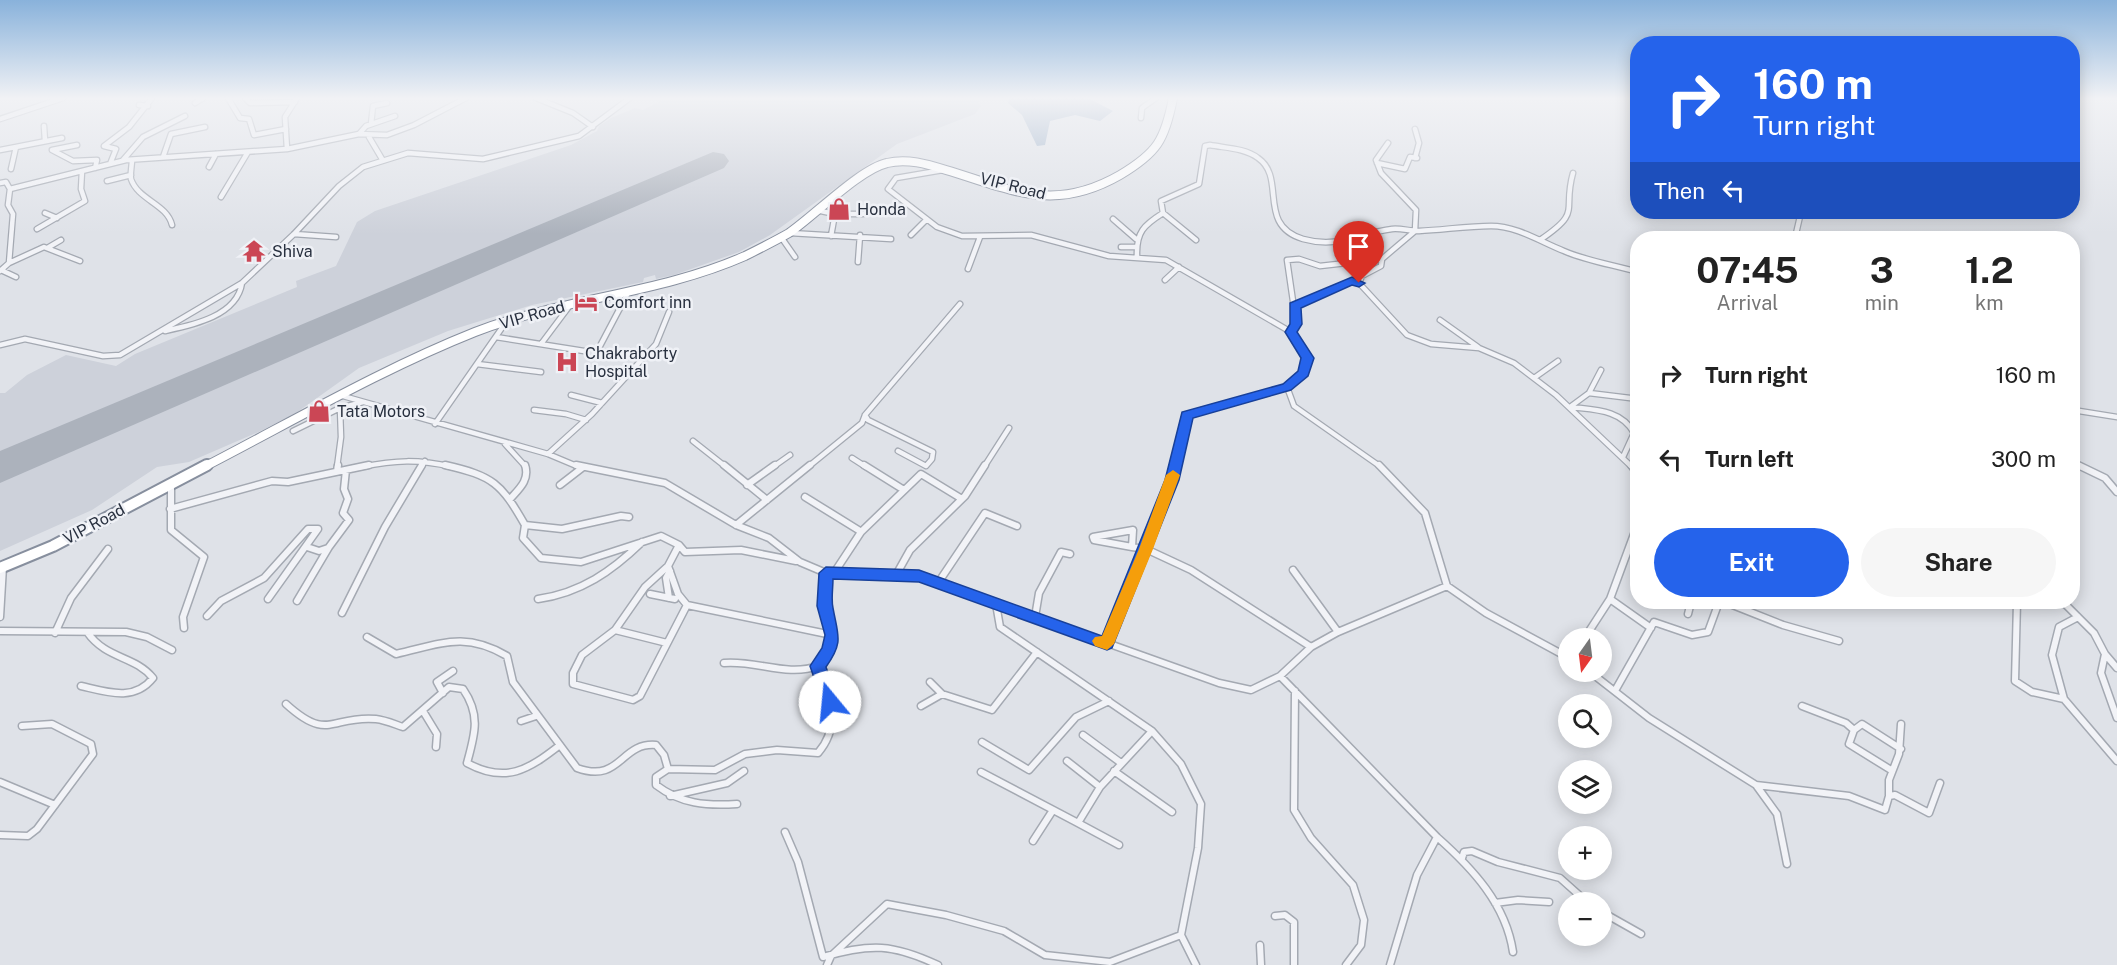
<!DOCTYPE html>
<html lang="en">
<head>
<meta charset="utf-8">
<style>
	body { margin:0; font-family:"Public Sans",sans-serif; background:#f6f6f6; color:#222; height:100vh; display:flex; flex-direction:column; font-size:22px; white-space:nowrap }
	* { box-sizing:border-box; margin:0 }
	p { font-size:20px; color:#767676 }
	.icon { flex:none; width:33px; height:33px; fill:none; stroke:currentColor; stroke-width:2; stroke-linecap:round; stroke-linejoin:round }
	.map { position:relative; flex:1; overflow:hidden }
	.details { position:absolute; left:1630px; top:231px; width:450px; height:378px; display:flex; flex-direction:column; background:#fff; border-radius:24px; box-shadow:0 3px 15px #0003 }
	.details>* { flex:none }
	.top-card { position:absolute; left:1630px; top:36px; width:450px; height:183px; border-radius:24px; box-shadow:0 3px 15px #0003; background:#2563eb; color:#fff; overflow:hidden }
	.needle { width:39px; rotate:194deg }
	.controls { position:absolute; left:1558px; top:628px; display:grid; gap:12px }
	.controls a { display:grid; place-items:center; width:54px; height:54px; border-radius:50%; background:#fff; box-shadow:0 3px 15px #0003; font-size:30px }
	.pin { position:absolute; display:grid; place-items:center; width:51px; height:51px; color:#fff; margin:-62px -26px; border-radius:50% 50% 50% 0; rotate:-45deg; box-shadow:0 0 6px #0007 }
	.pin .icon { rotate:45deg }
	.me { position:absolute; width:66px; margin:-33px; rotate:343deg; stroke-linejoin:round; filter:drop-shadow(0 0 4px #0008) }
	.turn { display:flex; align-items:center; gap:21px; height:126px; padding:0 24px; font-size:27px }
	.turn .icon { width:78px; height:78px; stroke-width:2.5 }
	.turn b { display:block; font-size:42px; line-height:51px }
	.then { display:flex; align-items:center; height:57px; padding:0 24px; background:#0003; gap:12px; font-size:22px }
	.eta { display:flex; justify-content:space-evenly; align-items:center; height:102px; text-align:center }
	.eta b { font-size:36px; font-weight:700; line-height:42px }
	.cta { display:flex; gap:12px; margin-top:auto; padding:12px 24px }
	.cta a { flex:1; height:69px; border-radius:36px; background:#2563eb; color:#fff; font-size:24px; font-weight:700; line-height:69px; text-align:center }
	.cta a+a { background:#f6f6f6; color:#222 }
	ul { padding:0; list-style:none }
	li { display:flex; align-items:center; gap:18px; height:84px; padding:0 24px }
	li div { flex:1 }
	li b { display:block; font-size:22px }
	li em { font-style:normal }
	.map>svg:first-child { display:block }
	.built { fill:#cdd1da }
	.water { fill:#9bafc8 }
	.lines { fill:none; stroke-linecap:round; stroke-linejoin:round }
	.runway { fill:#acb2bc; fill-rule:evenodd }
	.minor-far1-casing { stroke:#a4a9b2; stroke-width:7 }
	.minor-casing { stroke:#a4a9b2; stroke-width:9 }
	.trunk-far1-casing { stroke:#878f9e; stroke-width:10 }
	.trunk-casing { stroke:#878f9e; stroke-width:14 }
	.minor-far1 { stroke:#f2f3f7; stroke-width:4.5 }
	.minor { stroke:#f2f3f7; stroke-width:6 }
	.trunk-far1 { stroke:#fff; stroke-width:8 }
	.trunk { stroke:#fff; stroke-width:10 }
	.route { fill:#2563eb; stroke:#184099; stroke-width:1.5 }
	.slow { fill:#f59e0b }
	.labels { text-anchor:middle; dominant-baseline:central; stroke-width:5; stroke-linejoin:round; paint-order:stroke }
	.street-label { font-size:16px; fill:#28303f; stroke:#eff1f6 }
	.poi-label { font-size:16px; fill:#28303f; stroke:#eff1f6; text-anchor:start }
</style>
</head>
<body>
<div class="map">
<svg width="2117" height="965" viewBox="0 0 2117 965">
	<rect width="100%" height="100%" fill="#dfe2e8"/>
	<!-- built -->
	<path class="built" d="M666 98H719L721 101 726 98H977L981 106 975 114 897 144 770 235 739 252 674 275 656 279 655 275 644 278 643 282 532 305 448 331 359 368 296 413 263 430 189 462 157 467 92 510 0 551V393H5L27 375 66 355 116 366 135 354 297 287 296 281 336 266 357 222 375 211 571 145 597 131 599 126 611 118 635 108 643 110Z"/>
	<!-- water -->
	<path class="water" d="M1010 98H1088L1113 111 1100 121 1075 115 1050 121 1045 145 1037 146 1022 115 1008 103Z"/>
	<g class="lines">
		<!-- runway -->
		<path class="runway" d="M713 152 724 154 729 161 724 168 0 483V451Z"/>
		<!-- minor-far1 casing -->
		<g class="minor-far1-casing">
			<path id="minor-far1" d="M228 98 240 118 249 119 254 135 286 129
				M245 98 250 103 295 102
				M536 98 573 113 593 127
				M195 103 203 98
				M139 105 148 106
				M1141 118 1142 108 1156 98
				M0 119 63 98
				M371 124 373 106 387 103
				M44 126 45 141
				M1415 129 1419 143 1415 158
				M359 134 366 126 395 116
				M369 137 382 159
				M1388 143 1376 160 1381 173 1416 210 1415 231 1382 259 1381 266 1362 276 1359 283 1407 335 1431 344 1479 348 1514 363 1556 395 1632 467
				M77 145 52 150 73 161 97 160 95 168
				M16 147 62 138
				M287 149 285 117 297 98
				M0 150 16 147 11 169
				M163 157 171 134 205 127
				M123 160 143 137 185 116
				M132 160C132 165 130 174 131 179 138 200 167 204 172 225
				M1377 163 1405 169 1410 157 1417 158
				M110 164 116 149 104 146 129 127 152 98
				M209 167 216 154
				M943 170 896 178 888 189 937 227 962 236 1031 235 1109 256 1166 260 1291 332 1308 358 1304 373 1287 387 1294 406 1381 467
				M107 181 131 175
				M0 183 6 182 10 189 126 160 287 149 359 134 387 135 414 125 466 98
				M221 197 248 152
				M816 210 835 214H863
				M45 213 57 218
				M1163 213 1196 240
				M1113 219 1136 239
				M37 229 85 201 81 189 82 171
				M790 233 891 239
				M294 234 336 237
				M911 235 926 220
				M831 236 835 214
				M781 237 795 257
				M1795 238 1801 212
				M1540 240C1583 211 1562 212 1573 173
				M49 247 61 240
				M1121 247H1136
				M1137 256C1136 232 1144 225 1163 213L1161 201 1199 184 1205 146 1210 145C1225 148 1245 148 1258 158 1287 178 1256 225 1303 239 1339 249 1358 233 1392 229 1401 228 1409 231 1419 231 1443 230 1467 226 1491 226 1517 226 1541 242 1564 251 1587 261 1614 265 1638 272
				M858 262 860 235
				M9 263 44 247 80 261
				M968 269 980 237
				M1 270 16 277
				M0 271 9 263 13 214 8 205 10 189
				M1165 280 1179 267
				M1295 306 1352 281 1359 283
				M1440 320 1478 347
				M165 331C193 325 237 316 242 283
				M1291 332 1295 315 1287 260 1299 259 1320 266 1382 259
				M496 337 584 351
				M541 344 571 304
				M0 345 25 339 103 356 120 355 242 283 294 234 339 186 363 167 408 153 483 159 579 136 630 98
				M600 346 629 291
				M477 364 541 372
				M1601 370 1589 393 1570 407C1594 410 1621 409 1634 433L1623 457
				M1534 378 1558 361
				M1589 393 1638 399
				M571 395 602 403
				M343 396 548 454 579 467
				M534 410 566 414 586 420
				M2073 410 2117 417
				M865 415 868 420 933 452 932 459 926 466 898 451
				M435 424 506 322
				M293 431 340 408 363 402
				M693 441 726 467
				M505 444 526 467
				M548 454 592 414 656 344 669 312
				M852 458 866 467
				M2073 463 2081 467
				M337 467 341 437 340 408
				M361 467C396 460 418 459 452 467
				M421 467 425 461
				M773 467 790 455
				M808 467 862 423 865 415 960 304
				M984 467 1009 428
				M1175 467 1187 415 1287 387"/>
		</g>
		<!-- minor casing -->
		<g class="minor-casing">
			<path id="minor" d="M445 465C493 476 501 483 525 525L523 538 541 558 581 562 661 536 679 545 685 552 741 550 796 561
				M576 465 665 483 736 525 769 538 800 562 826 573 919 576 1219 683 1251 690 1280 676 1311 647 1338 632 1447 586
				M724 465 767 500
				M864 465 904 490
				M1379 465 1425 513 1447 586 1486 613 1569 658
				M1631 465 1638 474
				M2078 465 2105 478 2117 492
				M337 471 338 465
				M171 484V530L204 557 183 617 184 628
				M560 485 582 468
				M747 485 775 465
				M805 497 860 531
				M510 499C519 489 530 480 525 465
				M170 509 272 481 288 482 369 465
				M525 525 562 529 621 516 629 517
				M736 525 810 465
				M1133 530 1132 547 1094 540 1093 537Z
				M679 545 668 566 678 594 687 605 832 635
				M307 547 319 551 328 548
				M1132 547 1146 549 1191 570 1311 647
				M668 566 645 587 615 630 582 655 573 673V684L633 700 640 696 687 605
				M1293 570 1338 632
				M834 573 861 532 921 474 962 499
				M896 575 910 550 965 496 985 465
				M938 583 985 513 1017 526
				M650 594 675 599
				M669 598 666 578 670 571
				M538 599C581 593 612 571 642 542
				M1610 599 1651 628
				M297 601 329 547 349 520 343 513 348 499 344 489 346 470
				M1725 602 1783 625 1839 641
				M2017 602 2015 681 2032 692 2064 699 2117 761
				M2063 602 2094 633 2105 654 2117 668
				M996 604 1000 627 1152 731 1181 764 1201 804 1198 848 1181 935 1196 965
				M342 613 385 527 422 465
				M1688 614 1691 602
				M207 616 221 601 264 578 308 529H318L268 599
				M0 617 3 567
				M1035 617 1039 593 1061 552 1070 554
				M615 630 667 643
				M0 631 126 632 147 637 172 650
				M55 633 71 598 108 549
				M367 637 396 654C441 644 464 631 507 656L513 682 577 768C621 784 620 742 656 745L664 755 668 769 715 770 745 754 777 750 818 753C842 725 830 697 818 666 838 638 826 632 824 602 824 592 826 583 826 573
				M1584 639 1610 599 1634 534 1638 535
				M1107 644 1175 465
				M2105 654 2101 673 2117 718
				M724 663C756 660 787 677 818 666
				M1590 672 1649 718 1756 785 1849 796 1885 810 1889 796 1895 795 1929 813 1940 783
				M1280 676 1437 837 1417 875 1390 965
				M930 682 942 694 992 710 1037 652
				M81 686C107 692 134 702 153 678 134 655 107 660 87 632
				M1616 689 1654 622 1692 635 1708 632 1719 602
				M1295 691 1294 810 1311 838 1353 885 1364 920 1361 945 1346 965
				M443 693 437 682 453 671
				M2064 699 2052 655 2059 627 2078 617
				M286 704C329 743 331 715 376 719 385 720 394 724 403 727L449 687 463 689C481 715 475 734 467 763 506 784 528 770 560 745
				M921 706 942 694
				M1802 706 1846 723 1854 730 1849 744 1891 770
				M423 711 437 734 436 747
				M521 721 536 716
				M1854 730 1862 724 1901 749
				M1083 735 1121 763
				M982 742 1029 770 1076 717 1109 701
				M1067 761 1100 787
				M668 769 656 777V785C681 804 706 806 737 804
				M1114 771 1172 812
				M981 772 1078 823
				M0 782 55 805
				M1756 785 1777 814 1787 864
				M670 796 727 783 744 771
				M1889 796V780L1899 754 1901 724
				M785 832 798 862 823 957C871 943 893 944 938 965
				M0 835 28 836 37 829 93 754 91 744 52 724 22 726
				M1437 837C1472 868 1506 904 1513 952
				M1033 841 1053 810
				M1119 845 1078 823 1100 787 1152 731
				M1462 858 1464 852 1472 851 1498 862 1560 878 1588 903
				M1495 903 1518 900 1549 902
				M1602 912 1641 934
				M1275 916 1285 915 1294 922V965
				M1260 945 1261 965
				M827 965 831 956 887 904 946 915 1004 931 1045 955 1110 962 1181 935"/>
		</g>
		<!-- trunk-far1 casing -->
		<g class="trunk-far1-casing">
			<path id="trunk-far1" d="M204 467C293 421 382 369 475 332 563 298 659 294 745 256 759 249 775 241 789 233 814 216 860 169 887 163 907 158 927 164 946 170 1013 190 1054 213 1120 175 1157 153 1165 140 1173 98"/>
		</g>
		<!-- trunk casing -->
		<g class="trunk-casing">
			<path id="trunk" d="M0 568 53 546 207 465"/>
		</g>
		<!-- minor-far1 -->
		<use href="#minor-far1" class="minor-far1"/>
		<!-- minor -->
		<use href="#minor" class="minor"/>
		<!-- trunk-far1 -->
		<use href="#trunk-far1" class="trunk-far1"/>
		<!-- trunk -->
		<use href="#trunk" class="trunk"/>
	</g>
	<!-- sky -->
	<linearGradient id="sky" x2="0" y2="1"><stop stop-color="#89b2db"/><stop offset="0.42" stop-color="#f1f2f5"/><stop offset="1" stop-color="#f1f2f5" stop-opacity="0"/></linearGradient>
	<rect width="2117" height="234" fill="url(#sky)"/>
	<!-- route -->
	<path class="route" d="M1352 277 1365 283 1359 287 1352 285 1301 308 1302 324 1297 332 1314 358 1308 376 1291 390 1193 418 1179 480 1112 648 1107 650 919 582 833 579C833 589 831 599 833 608 838 636 844 642 826 667L838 702 835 707 830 709 824 707 810 666 822 648 825 635 817 606 819 573 826 567 919 570 1102 636 1165 480 1182 412 1283 384 1298 371 1301 358 1285 332 1290 324V303Z"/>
	<!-- slow -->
	<path class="slow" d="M1173 470 1180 475 1153 549 1114 644 1107 650 1095 646 1092 641 1095 637 1102 636 1139 549 1166 475Z"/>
	<!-- icons -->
	<defs>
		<g id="shop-bare" transform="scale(1.8)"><path d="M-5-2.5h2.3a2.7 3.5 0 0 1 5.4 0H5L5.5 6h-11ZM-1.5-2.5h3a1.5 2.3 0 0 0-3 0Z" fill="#cb4655" stroke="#eff1f6" stroke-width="2.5" paint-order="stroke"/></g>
		<g id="temple-bare" transform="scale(1.8)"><path d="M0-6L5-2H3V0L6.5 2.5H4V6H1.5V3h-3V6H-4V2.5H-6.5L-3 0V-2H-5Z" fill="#cb4655" stroke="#eff1f6" stroke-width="2.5" paint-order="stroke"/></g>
		<g id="hotel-bare" transform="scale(1.8)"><path d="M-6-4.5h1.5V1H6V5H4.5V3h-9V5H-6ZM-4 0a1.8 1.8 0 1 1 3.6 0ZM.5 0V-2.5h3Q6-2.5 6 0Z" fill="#cb4655" stroke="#eff1f6" stroke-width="2.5" paint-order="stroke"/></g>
		<g id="hospital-bare" transform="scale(1.8)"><path d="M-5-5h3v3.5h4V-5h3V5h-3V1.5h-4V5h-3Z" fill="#cb4655" stroke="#eff1f6" stroke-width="2.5" paint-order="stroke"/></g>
	</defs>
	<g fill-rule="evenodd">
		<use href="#shop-bare" x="839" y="209"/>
		<use href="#temple-bare" x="254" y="251"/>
		<use href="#hotel-bare" x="586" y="302"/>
		<use href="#hospital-bare" x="567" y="362"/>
		<use href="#shop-bare" x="319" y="411"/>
	</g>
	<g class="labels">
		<!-- street labels -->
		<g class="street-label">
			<text transform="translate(1013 186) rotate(14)">VIP Road</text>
			<text transform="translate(532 315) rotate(-16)">VIP Road</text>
			<text transform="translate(94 524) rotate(-28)">VIP Road</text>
		</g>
		<!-- poi labels -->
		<g class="poi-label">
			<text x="857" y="209">Honda</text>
			<text x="272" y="251">Shiva</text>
			<text x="604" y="302">Comfort inn</text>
			<text x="585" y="353">Chakraborty<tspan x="585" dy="18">Hospital</tspan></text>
			<text x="337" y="411">Tata Motors</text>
		</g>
	</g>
</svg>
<div class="controls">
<a><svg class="needle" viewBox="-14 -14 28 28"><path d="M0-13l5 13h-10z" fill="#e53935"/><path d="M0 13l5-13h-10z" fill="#767676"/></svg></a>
<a><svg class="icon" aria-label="search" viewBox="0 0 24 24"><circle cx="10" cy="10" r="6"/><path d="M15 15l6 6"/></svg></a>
<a><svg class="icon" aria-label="layers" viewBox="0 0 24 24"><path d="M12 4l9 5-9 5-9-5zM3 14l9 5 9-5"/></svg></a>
<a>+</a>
<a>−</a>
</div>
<div class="pin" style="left:1359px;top:283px;background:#d93025"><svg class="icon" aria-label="arrive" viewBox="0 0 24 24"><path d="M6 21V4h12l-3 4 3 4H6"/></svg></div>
<svg class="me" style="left:830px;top:702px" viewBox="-20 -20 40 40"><circle r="19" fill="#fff"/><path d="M0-13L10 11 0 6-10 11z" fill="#2563eb"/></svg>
<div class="top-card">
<div class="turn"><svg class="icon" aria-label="right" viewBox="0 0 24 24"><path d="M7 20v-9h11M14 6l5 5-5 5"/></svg><div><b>160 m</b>Turn right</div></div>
<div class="then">Then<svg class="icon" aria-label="left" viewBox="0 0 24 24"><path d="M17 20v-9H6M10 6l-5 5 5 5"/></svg></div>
</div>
<section class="details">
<div class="eta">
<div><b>07:45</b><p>Arrival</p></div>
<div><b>3</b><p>min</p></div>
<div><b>1.2</b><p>km</p></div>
</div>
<ul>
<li><svg class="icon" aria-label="right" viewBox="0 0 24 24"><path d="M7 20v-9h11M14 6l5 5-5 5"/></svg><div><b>Turn right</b></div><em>160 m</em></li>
<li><svg class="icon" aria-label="left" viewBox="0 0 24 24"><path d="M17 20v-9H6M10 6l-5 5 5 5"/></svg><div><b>Turn left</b></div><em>300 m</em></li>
</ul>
<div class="cta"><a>Exit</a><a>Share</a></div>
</section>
</div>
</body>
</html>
